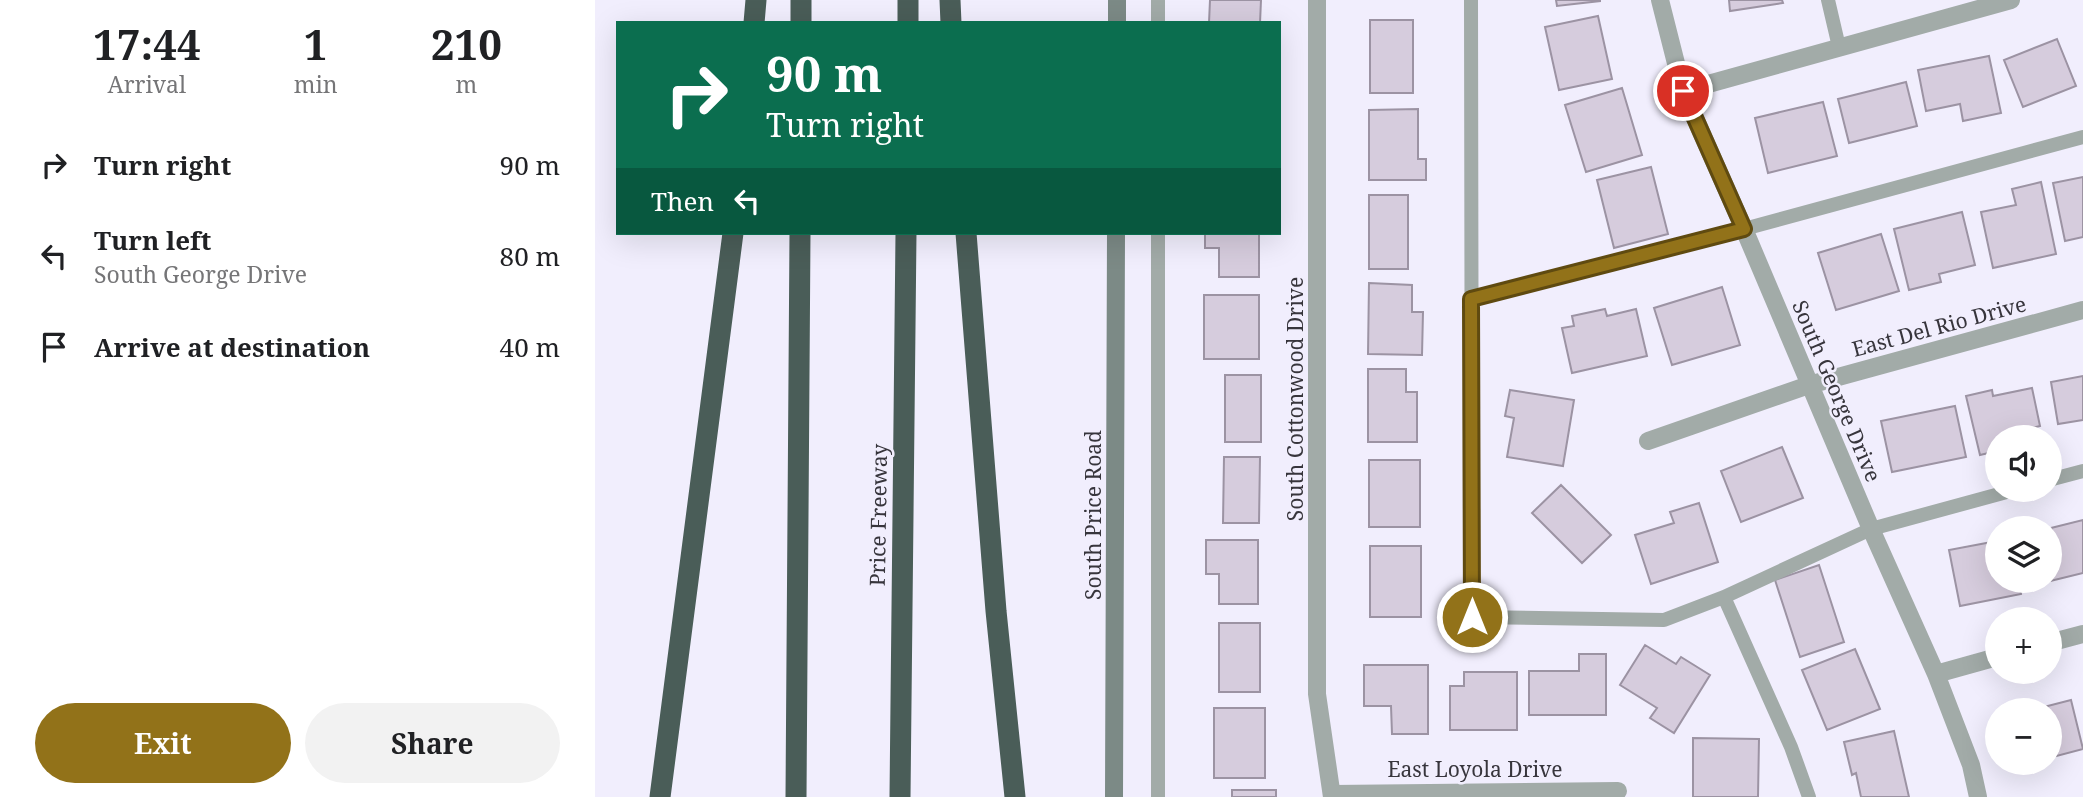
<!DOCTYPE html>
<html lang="en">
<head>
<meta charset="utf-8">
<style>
	body { margin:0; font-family:"Noto Serif",serif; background:#f2f2f2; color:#202124; height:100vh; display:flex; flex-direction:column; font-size:26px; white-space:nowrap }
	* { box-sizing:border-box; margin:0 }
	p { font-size:23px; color:#757577 }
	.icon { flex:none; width:38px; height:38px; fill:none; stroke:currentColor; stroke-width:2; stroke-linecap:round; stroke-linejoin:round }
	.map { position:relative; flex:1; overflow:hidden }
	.sheet { display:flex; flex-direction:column; background:#fff; width:595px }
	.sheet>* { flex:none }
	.banner { position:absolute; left:21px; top:21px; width:665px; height:214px; border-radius:0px; box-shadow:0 7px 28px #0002; background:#0b6e4f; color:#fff; overflow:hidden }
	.controls { position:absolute; left:1390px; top:425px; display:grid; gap:14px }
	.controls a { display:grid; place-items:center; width:77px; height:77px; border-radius:50%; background:#fff; box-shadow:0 7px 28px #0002; font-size:35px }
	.pin { position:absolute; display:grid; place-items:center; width:60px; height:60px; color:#fff; margin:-30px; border:4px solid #fff; border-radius:50%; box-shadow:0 2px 7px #0007 }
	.me { position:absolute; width:77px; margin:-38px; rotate:0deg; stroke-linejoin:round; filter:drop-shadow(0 0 5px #0008) }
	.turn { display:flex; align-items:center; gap:24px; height:147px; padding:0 35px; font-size:32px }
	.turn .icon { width:91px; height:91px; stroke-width:2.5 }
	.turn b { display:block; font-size:49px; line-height:60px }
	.then { display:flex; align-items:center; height:66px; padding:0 35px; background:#0003; gap:14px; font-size:26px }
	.eta { display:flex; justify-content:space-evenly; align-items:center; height:119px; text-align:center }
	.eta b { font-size:42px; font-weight:700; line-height:49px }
	.cta { display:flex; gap:14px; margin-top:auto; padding:14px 35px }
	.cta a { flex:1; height:80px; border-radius:42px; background:#927219; color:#fff; font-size:28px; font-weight:700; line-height:80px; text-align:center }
	.cta a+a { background:#f2f2f2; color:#202124 }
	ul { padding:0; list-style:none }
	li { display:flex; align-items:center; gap:21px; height:91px; padding:0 35px }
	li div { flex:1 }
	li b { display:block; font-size:26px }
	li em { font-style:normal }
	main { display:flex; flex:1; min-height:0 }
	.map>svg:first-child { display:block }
	.building { fill:#d6ccdd; stroke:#9c93a3; stroke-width:2 }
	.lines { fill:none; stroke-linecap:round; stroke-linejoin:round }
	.lane { stroke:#a2aba8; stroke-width:14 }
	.street { stroke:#a2aba8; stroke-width:18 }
	.secondary { stroke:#7c8a86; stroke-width:18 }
	.highway { stroke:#4a5d58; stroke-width:21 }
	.route-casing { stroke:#5f4a10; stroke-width:18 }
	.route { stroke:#927219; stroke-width:12 }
	.labels { text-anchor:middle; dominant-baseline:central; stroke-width:5; stroke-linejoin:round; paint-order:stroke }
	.street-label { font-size:21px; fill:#37353c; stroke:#f1eefd }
</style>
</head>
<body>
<main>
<section class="sheet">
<div class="eta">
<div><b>17:44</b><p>Arrival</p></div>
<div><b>1</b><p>min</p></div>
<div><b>210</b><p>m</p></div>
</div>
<ul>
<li><svg class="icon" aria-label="right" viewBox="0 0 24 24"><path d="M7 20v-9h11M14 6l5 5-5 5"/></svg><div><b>Turn right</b></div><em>90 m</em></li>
<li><svg class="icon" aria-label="left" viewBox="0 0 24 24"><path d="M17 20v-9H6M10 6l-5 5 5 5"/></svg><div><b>Turn left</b><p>South George Drive</p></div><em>80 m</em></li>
<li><svg class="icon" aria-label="arrive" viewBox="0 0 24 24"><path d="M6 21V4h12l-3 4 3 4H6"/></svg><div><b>Arrive at destination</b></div><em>40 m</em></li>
</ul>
<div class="cta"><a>Exit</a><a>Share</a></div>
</section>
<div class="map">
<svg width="1488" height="797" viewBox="0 0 1488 797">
	<rect width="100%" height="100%" fill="#f1eefd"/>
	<!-- building -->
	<path class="building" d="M615 0H666L665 23H614Z
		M961 0H1005V1L962 6Z
		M1134 0H1187L1188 3 1135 11Z
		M1003 16 1017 79 964 90 950 27Z
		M775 20H818V93H775Z
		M1462 39 1481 86 1428 107 1409 60Z
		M1394 56 1406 113 1368 121 1365 104 1331 111 1323 70Z
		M1311 82 1322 126 1254 143 1243 99Z
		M1027 88 1047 155 991 172 970 105Z
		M1228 102 1242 156 1173 173 1160 118Z
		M823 109V159H831V180H774V110Z
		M1056 167 1073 234 1019 248 1002 180Z
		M1488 177V237L1470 241 1458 183Z
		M1446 182 1461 254 1398 268 1386 212 1421 205 1417 189Z
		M774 195H813V269H774Z
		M1367 212 1380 265 1344 274 1346 282 1314 290 1299 229Z
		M610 233H664V277H624V248H610Z
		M1286 234 1304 291 1241 310 1223 253Z
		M774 283 817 285V312H828L827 355 773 354Z
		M1127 287 1145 345 1077 365 1059 308Z
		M609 295H664V359H609Z
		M1010 309 1012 316 1041 309 1052 356 977 373 967 328 979 326 977 316Z
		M773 369H811V392H822V442H773Z
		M630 375H666V442H630Z
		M1488 376V420L1463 424 1456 382Z
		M1437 388 1445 426 1433 429 1435 438H1402V451L1385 455 1371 396 1397 390 1398 396Z
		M915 390 979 400 968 466 912 457 919 418 910 416Z
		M1360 406 1371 457 1297 472 1286 421Z
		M1187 447 1208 498 1146 522 1126 471Z
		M629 457H665L664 523H628Z
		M774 460H825V527H774Z
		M966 485 1016 535 987 563 937 513Z
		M1104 503 1123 562 1056 584 1040 535 1079 523 1075 512Z
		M1488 520V573L1443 584 1442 581H1454V538L1459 537 1456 528Z
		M611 540H663V604H624V574H611Z
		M1402 541V581H1424L1426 594 1365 606 1354 550Z
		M775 546H826V617H775Z
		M1224 565 1249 642 1205 657 1180 580Z
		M624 623H665V692H624Z
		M1050 645 1081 664 1086 657 1115 675 1079 733 1055 718 1062 708 1025 685Z
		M1260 649 1285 709 1232 730 1207 670Z
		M984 654H1011V715H934V671H984Z
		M769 665H833V734H797L796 706H769Z
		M869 672H922V730H855V686H869Z
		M1476 700 1488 749 1454 758V710H1437Z
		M619 708H670V778H619Z
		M1299 731 1314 797H1266L1261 773 1257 775 1249 742Z
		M1098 738 1164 739 1163 797H1098Z
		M637 790H681V797H637Z"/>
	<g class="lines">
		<!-- lane -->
		<path class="lane" d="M563 0V23
			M876 0 877 617 1069 620 1129 597 1276 529 1419 490
			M1233 0 1244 47
			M563 233V797
			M876 299 1149 229 1488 137
			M1454 480 1488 471
			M1129 597 1196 747 1214 797"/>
		<!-- street -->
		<path class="street" d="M722 0V694L737 797
			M1065 0 1088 91 1149 229 1276 529 1341 674 1376 765 1383 797
			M1088 91 1416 0
			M1053 441 1214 385 1488 310
			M1454 643 1488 634
			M1341 674 1402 657
			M737 794 1023 791"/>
		<!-- secondary -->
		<path class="secondary" d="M522 23V0
			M519 797 521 233"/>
		<!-- highway -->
		<path class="highway" d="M355 0 356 23
			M159 23 161 0
			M206 23V0
			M313 23V0
			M371 233 401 611 420 797
			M65 797 138 233
			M201 797 205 233
			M305 797 311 233"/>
	</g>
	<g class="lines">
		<!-- route casing -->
		<g class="route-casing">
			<path id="route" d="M877 617 876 299 1149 229 1088 91"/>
		</g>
		<!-- route -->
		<use href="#route" class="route"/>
	</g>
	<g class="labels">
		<!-- street labels -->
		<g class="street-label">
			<text transform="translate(1344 326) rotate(-15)">East Del Rio Drive</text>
			<text transform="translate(1242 391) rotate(67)">South George Drive</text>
			<text transform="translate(700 399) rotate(-90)">South Cottonwood Drive</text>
			<text transform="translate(283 515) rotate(-89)">Price Freeway</text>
			<text transform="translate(498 515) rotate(-90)">South Price Road</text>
			<text x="880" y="769">East Loyola Drive</text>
		</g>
	</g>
</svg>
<div class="controls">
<a><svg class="icon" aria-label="sound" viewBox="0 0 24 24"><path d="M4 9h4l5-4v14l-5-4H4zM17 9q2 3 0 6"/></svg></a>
<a><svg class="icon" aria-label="layers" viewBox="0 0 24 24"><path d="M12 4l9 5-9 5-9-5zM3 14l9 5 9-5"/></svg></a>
<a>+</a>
<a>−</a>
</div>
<div class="pin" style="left:1088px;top:91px;background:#d93025"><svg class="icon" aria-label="arrive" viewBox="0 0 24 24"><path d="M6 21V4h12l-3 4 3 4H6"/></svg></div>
<svg class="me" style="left:877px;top:617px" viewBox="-20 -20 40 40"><circle r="17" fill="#927219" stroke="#fff" stroke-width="3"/><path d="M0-11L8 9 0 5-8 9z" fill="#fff"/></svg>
<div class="banner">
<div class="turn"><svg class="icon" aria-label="right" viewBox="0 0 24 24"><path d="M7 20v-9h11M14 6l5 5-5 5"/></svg><div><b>90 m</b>Turn right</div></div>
<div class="then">Then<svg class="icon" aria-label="left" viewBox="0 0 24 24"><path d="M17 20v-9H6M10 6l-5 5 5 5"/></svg></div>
</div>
</div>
</main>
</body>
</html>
